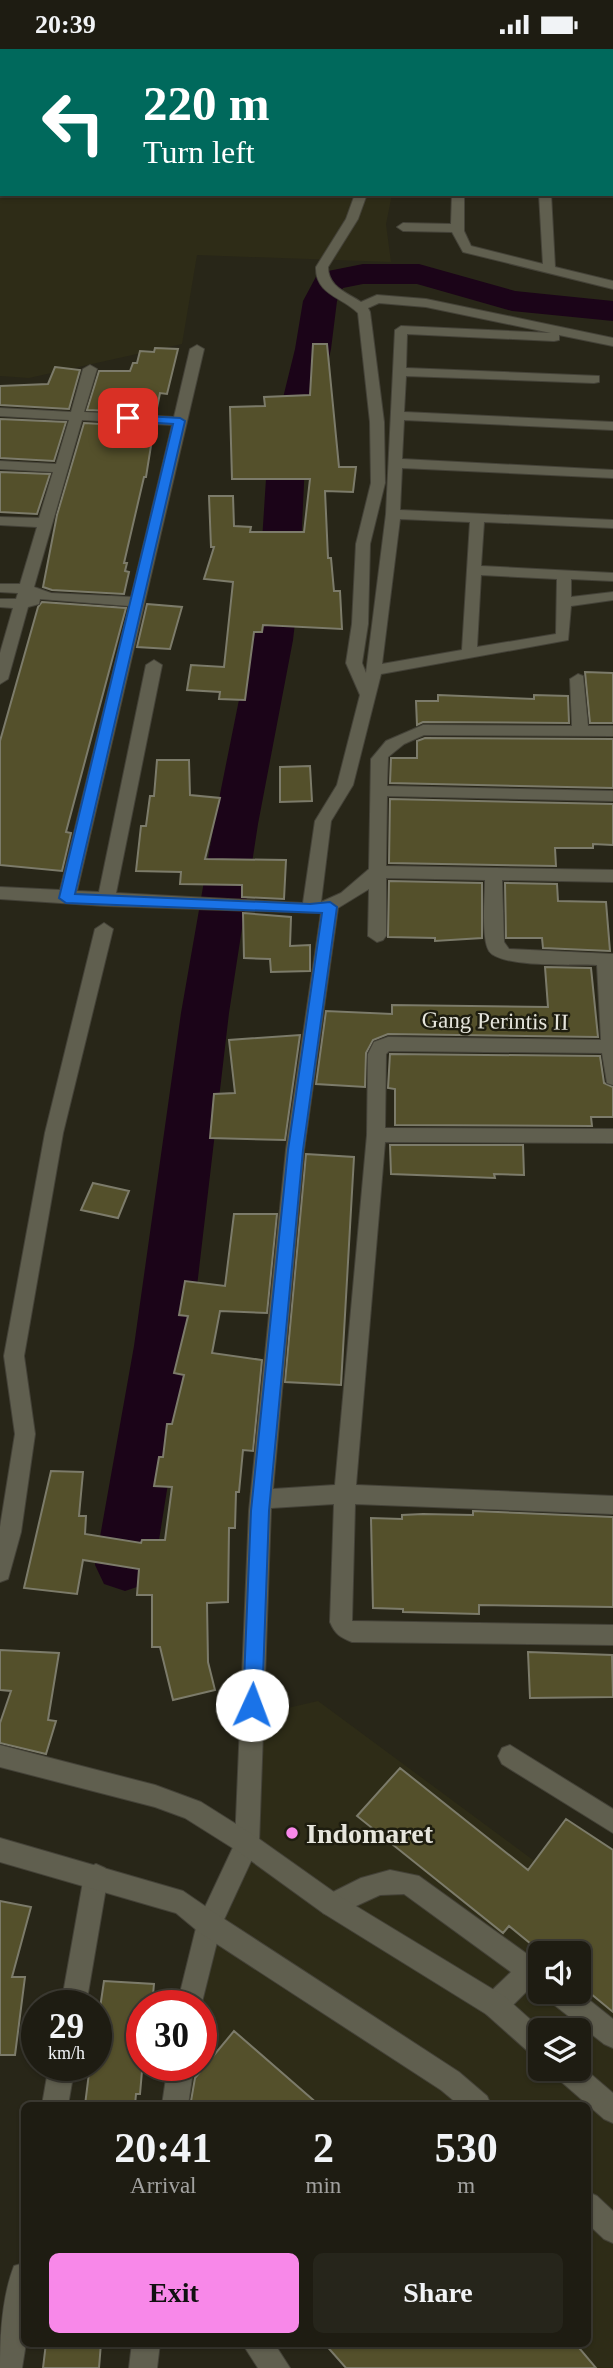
<!DOCTYPE html>
<html lang="en">
<head>
<meta charset="utf-8">
<style>
	body { margin:0; font-family:"Times New Roman",serif; background:#26251b; color:#f1f3f6; height:100vh; display:flex; flex-direction:column; font-size:26px; white-space:nowrap }
	* { box-sizing:border-box; margin:0 }
	p { font-size:23px; color:#a1a19f }
	.icon { flex:none; width:38px; height:38px; fill:none; stroke:currentColor; stroke-width:2; stroke-linecap:round; stroke-linejoin:round }
	.map { position:relative; flex:1; overflow:hidden }
	.drawer { position:absolute; left:21px; top:2053px; width:570px; height:245px; display:flex; flex-direction:column; background:#1e1c12; border-radius:10px; box-shadow:0 2px 5px #0004,0 0 0 2px #3c3a32 }
	.drawer>* { flex:none }
	.top-card { position:absolute; left:0px; top:0px; width:614px; height:147px; box-shadow:0 2px 5px #0004,0 0 0 2px #3c3a32; background:#00695c; color:#fff; overflow:hidden }
	.fabs { position:absolute; left:528px; top:1892px; display:grid; gap:14px }
	.fabs a { display:grid; place-items:center; width:63px; height:63px; border-radius:10px; background:#1e1c12; box-shadow:0 2px 5px #0004,0 0 0 2px #3c3a32; font-size:35px }
	.speed { position:absolute; left:21px; top:1941px; display:flex; gap:14px; font-size:35px; font-weight:700; text-align:center }
	.speed>* { display:grid; place-content:center; width:91px; height:91px; border-radius:50%; background:#1e1c12; box-shadow:0 2px 5px #0004,0 0 0 2px #3c3a32; line-height:1 }
	.speed small { font-size:18px; font-weight:400 }
	.speed .limit { border:10px solid #d22; background:#fff; color:#111 }
	.pin { position:absolute; display:grid; place-items:center; width:60px; height:60px; color:#fff; margin:-30px; border-radius:14px; box-shadow:0 4px 10px #0006 }
	.me { position:absolute; width:77px; margin:-38px; rotate:2deg; stroke-linejoin:round; filter:drop-shadow(0 0 5px #0008) }
	.turn { display:flex; align-items:center; gap:24px; height:147px; padding:0 28px; font-size:32px }
	.turn .icon { width:91px; height:91px; stroke-width:2.5 }
	.turn b { display:block; font-size:49px; line-height:60px }
	.eta { display:flex; justify-content:space-evenly; align-items:center; height:119px; text-align:center }
	.eta b { font-size:42px; font-weight:700; line-height:49px }
	.action { display:flex; gap:14px; margin-top:auto; padding:14px 28px }
	.action a { flex:1; height:80px; border-radius:10px; background:#f888e9; color:#111; font-size:28px; font-weight:700; line-height:80px; text-align:center }
	.action a+a { background:#26251b; color:#f1f3f6 }
	.status { display:flex; justify-content:space-between; align-items:center; height:49px; padding:0 35px; background:#1e1c12; direction:ltr }
	.status svg { height:19px; fill:currentColor }
	.map>svg:first-child { display:block }
	.built { fill:#2e2c17; fill-rule:evenodd }
	.lines { fill:none; stroke-linecap:round; stroke-linejoin:round }
	.river { fill:#1b0418; fill-rule:evenodd }
	.building { fill:#54502b; stroke:#7c7b6a; stroke-width:2 }
	.minor-casing { stroke:#444238; stroke-width:2 }
	.tertiary-casing { stroke:#444238; stroke-width:2 }
	.minor { fill:#605f4f; fill-rule:evenodd }
	.tertiary { fill:#605f4f; fill-rule:evenodd }
	.route { fill:#1a73e8; stroke:#114b97; stroke-width:2 }
	.poi-dot { fill:#f888e9; stroke:#1e1d0f; stroke-width:2.5 }
	.labels { text-anchor:middle; dominant-baseline:central; stroke-width:5; stroke-linejoin:round; paint-order:stroke }
	.street-label { font-size:23px; fill:#e6e5dc; stroke:#1e1d0f }
	.near-poi-label { font-size:28px; font-weight:bold; fill:#e6e5dc; stroke:#1e1d0f; text-anchor:start }
</style>
</head>
<body>
<div class="status"><b>20:39</b><svg viewBox="0 0 49 12"><path d="M0 12V9h3v3zM5 12V6h3v6zM10 12V3h3v9zM15 12V0h3v12zM26 1h20v11H26zM47 4h2v5h-2z"/></svg></div>
<div class="map">
<svg width="613" height="2319" viewBox="0 0 613 2319">
	<rect width="100%" height="100%" fill="#282618"/>
	<!-- built -->
	<path class="built" d="M0 0H289L2 2V145H392L386 175 391 213 197 206 182 295 29 329 0 327Z
		M318 1652 613 1870V2319H455L431 2294H588V2056H185L192 2016H201V1961L209 1914 251 1783 253 1667ZM541 1904H579V1942H541ZM541 1981H579V2020H541Z"/>
	<g class="lines">
		<!-- river -->
		<path class="river" d="M363 215H419L515 242 613 252V272L512 262 417 235H363L343 239 337 252 331 300 305 414 299 539 293 591 258 775 229 964 190 1297 155 1516 146 1535 125 1542 104 1535 95 1516 134 1297 181 964 214 775 251 591 259 539 267 414 295 300 303 252 318 224Z"/>
	</g>
	<!-- building -->
	<path class="building" d="M313 295H327L339 418H356L353 443 325 442 328 509H331L334 542H340L342 580 263 576 262 583H254L245 651 219 650 220 643 187 641 191 616 224 618 233 533 204 530 214 498H211L209 447H233L234 477 251 478 250 483H304L310 430H232L230 358 265 357 264 348 310 346Z
		M155 299 178 300 167 345 160 344 156 364 87 361 99 322H130L133 314H137L140 302 154 303Z
		M55 318 80 321 69 360 0 356V337L48 335Z
		M0 370 66 373 54 412 0 409Z
		M84 374 154 378 146 428H144L124 514H127L125 522 129 523 124 545 52 541 43 538 57 466Z
		M0 423 50 425 37 465 0 463Z
		M42 553 126 559 66 783 71 784 62 822 0 816V692L38 558Z
		M147 555 182 558 170 600 137 598Z
		M585 623 613 624V674H590Z
		M438 646 534 650V646L568 647 569 674 423 673 417 676 416 652H438Z
		M425 689 613 690V739L390 734 391 709H417V692Z
		M157 711H189L190 746 220 749 205 810 286 811 284 850 242 848V836L180 835 181 823 136 822 141 777H146L150 747H154Z
		M310 717 312 752 280 753V718Z
		M390 750 613 755V796L593 795V799H555L556 817 389 814Z
		M389 832 482 834V889L435 892V889L388 888Z
		M505 834 557 835 558 852 606 853 610 902 543 899 542 889H506Z
		M243 864 291 868 290 897 310 896V922L271 923 270 910 244 909Z
		M545 918 591 919 598 988 388 985 373 991 366 1004 365 1038 316 1035 326 962 392 965V956L548 958Z
		M300 986 285 1091 210 1089 214 1045 235 1044 229 991Z
		M390 1005 600 1007 604 1034 613 1038V1068H591L592 1077 395 1076V1040L388 1039Z
		M390 1096H523L524 1126 494 1125 495 1129 391 1125Z
		M306 1105 354 1108 341 1336 285 1333Z
		M93 1134 129 1142 118 1169 81 1161Z
		M234 1165H277L267 1264 220 1262 212 1304 262 1311 253 1402 243 1401 239 1443H236L235 1479H229L228 1553 207 1554 208 1613 215 1641 173 1651 160 1598H152V1546H137L139 1520 83 1511 77 1545 24 1539 51 1422 83 1423 79 1467H86L85 1485 141 1494 142 1491H165L172 1438 154 1437 159 1408H163L167 1375H172L184 1326 174 1324 188 1267 179 1266 185 1232 225 1237Z
		M473 1462 613 1468V1558L479 1556V1565L403 1563V1560L373 1559 371 1469 402 1470V1466L423 1465 473 1466Z
		M0 1601 59 1604 48 1671 56 1672 46 1705 0 1694V1674L11 1642 0 1641Z
		M528 1603 612 1606 613 1648 530 1649Z
		M400 1719 528 1821 566 1770 613 1801V1963L579 1935V1904H542L509 1877 503 1884 357 1767Z
		M0 1852 31 1858 12 1928H25L15 2006H0Z
		M104 1932 154 1935 152 1956H142V2022L140 2045H136L135 2056H85L90 2016H96V1986Z
		M234 1982 319 2056H196L191 2052 195 2029Z
		M46 2294H101L99 2319H43Z
		M324 2294H575L596 2319H346Z"/>
	<g class="lines">
		<!-- minor casing -->
		<g class="minor-casing">
			<path id="minor" d="M386 0H396V2H386Z
				M450 0H460V2H450Z
				M529 0H539V2H529Z
				M612 53H613V59H612Z
				M355 145H367L358 170 328 218C328 238 346 243 361 253L377 246 426 250 613 289V297L559 286V291L554 292 407 285 406 319 599 327V333L594 334 406 327 404 363 613 373V381L404 371 402 410 613 421V429L402 419 400 461 613 471V479L484 473 481 517 613 524V532L571 530V548L613 543V551L571 557 568 591 381 625 353 736 331 772 321 853 341 844 369 820 371 710 386 692 423 676 572 677 570 630 578 625 583 627 588 677H613V687L424 686 404 695 388 708 387 737 613 742V752L387 747 386 817 613 821V833L502 831 504 893 509 900 613 905V1036L607 1034 602 1004 389 1002 386 1005 385 1079 613 1080V1094L385 1093 356 1436 613 1447V1465L355 1455 352 1572 613 1576V1596L352 1593C340 1588 335 1585 330 1573L334 1455 271 1459 259 1795 221 1877 201 1957 177 1956 197 1875 235 1794 249 1462 286 1101 321 864 106 857 0 850V838L60 841 129 557 40 550 39 555 28 558 8 630 0 635V604L13 559 0 558V550H16L18 544 0 543V535H20L37 478 0 476V468L39 469 53 423 0 420V412L56 415 69 371 0 367V359L71 363 83 320 90 316 97 320 84 363 174 368 190 300 197 296 204 300 77 842 99 843 146 616 154 611 162 616 116 844 303 854 315 772 337 736 360 646 346 614 352 575 356 495 371 434 370 373 358 264C342 248 315 245 316 218L346 170ZM379 254 426 258 551 284 401 277 395 281 386 465 366 624 362 614 368 575 370 495 385 434 384 373 370 263 368 259ZM82 371 172 376 131 548 51 544 34 538ZM400 470 470 473 462 601 382 615ZM481 526 557 530 556 585 477 598ZM386 829 485 831C485 847 481 889 489 902 500 919 576 915 597 916L601 991 388 988 374 993 368 1005 367 1086 335 1436 273 1440 304 1101 338 859 369 840 368 887 377 893 383 891 386 887Z
				M452 145H464V182L471 197 543 215 539 145H551L555 218 613 232V240L463 203 452 183 403 182 397 178 403 174 451 175Z
				M104 874 113 880 63 1084 24 1307 35 1385 21 1483 8 1530 0 1533V1478L15 1385 4 1307 45 1084 95 880Z
				M510 1696 613 1760V1784L502 1715 498 1707 502 1699Z
				M96 1815 105 1819 108 1827 86 1956H61L84 1827 87 1819Z
				M390 1821 419 1827 541 1915V1942L531 1938 504 1965 495 1969 486 1965 482 1956 486 1947 511 1923 404 1845 380 1846 332 1868 323 1864 320 1856 323 1848 361 1829Z
				M545 1942H578L613 1970V1999L604 1995 548 1951Z
				M49 2016H75L68 2056H42Z
				M168 2016H194L188 2056H162Z
				M24 2214 26 2294 22 2319H0C0 2286 2 2248 14 2217Z
				M132 2294H160L157 2319H129Z
				M242 2294H274L290 2319H258Z"/>
		</g>
		<!-- tertiary casing -->
		<g class="tertiary-casing">
			<path id="tertiary" d="M0 1696 155 1736 201 1753 255 1787 341 1848 504 1947 542 1981 541 2010 532 2006 486 1965 323 1864 239 1803 185 1769 155 1758 0 1718Z
				M0 1789 183 1842 218 1866 459 2023 487 2047 491 2056H459L441 2041 200 1884 176 1864 0 1813Z
				M579 2015 613 2044V2074L604 2070 557 2029 553 2020H579Z
				M588 2143 597 2147 613 2162V2194L604 2190 588 2175Z"/>
		</g>
		<!-- minor -->
		<use href="#minor" class="minor"/>
		<!-- tertiary -->
		<use href="#tertiary" class="tertiary"/>
	</g>
	<!-- route -->
	<path class="route" d="M128 366 180 369 185 372 75 845 310 855 330 853 337 858 303 1101 269 1462 262 1656 259 1662 252 1665 245 1662 243 1656 251 1462 288 1101 322 864 66 854 59 849 173 375 124 372V367Z"/>
	<!-- markers -->
	<circle class="poi-dot" cx="292" cy="1784" r="7"/>
	<g class="labels">
		<!-- street labels -->
		<g class="street-label">
			<text transform="translate(495 972) rotate(1)">Gang Perintis II</text>
		</g>
		<!-- near-poi labels -->
		<g class="near-poi-label">
			<text x="306" y="1784">Indomaret</text>
		</g>
	</g>
</svg>
<div class="fabs">
<a><svg class="icon" aria-label="sound" viewBox="0 0 24 24"><path d="M4 9h4l5-4v14l-5-4H4zM17 9q2 3 0 6"/></svg></a>
<a><svg class="icon" aria-label="layers" viewBox="0 0 24 24"><path d="M12 4l9 5-9 5-9-5zM3 14l9 5 9-5"/></svg></a>
</div>
<div class="speed"><div>29<small>km/h</small></div><div class="limit">30</div></div>
<div class="pin" style="left:128px;top:369px;background:#d93025"><svg class="icon" aria-label="arrive" viewBox="0 0 24 24"><path d="M6 21V4h12l-3 4 3 4H6"/></svg></div>
<svg class="me" style="left:252px;top:1656px" viewBox="-20 -20 40 40"><circle r="19" fill="#fff"/><path d="M0-13L10 11 0 6-10 11z" fill="#1a73e8"/></svg>
<div class="top-card">
<div class="turn"><svg class="icon" aria-label="left" viewBox="0 0 24 24"><path d="M17 20v-9H6M10 6l-5 5 5 5"/></svg><div><b>220 m</b>Turn left</div></div>
</div>
<section class="drawer">
<div class="eta">
<div><b>20:41</b><p>Arrival</p></div>
<div><b>2</b><p>min</p></div>
<div><b>530</b><p>m</p></div>
</div>
<div class="action"><a>Exit</a><a>Share</a></div>
</section>
</div>
</body>
</html>
